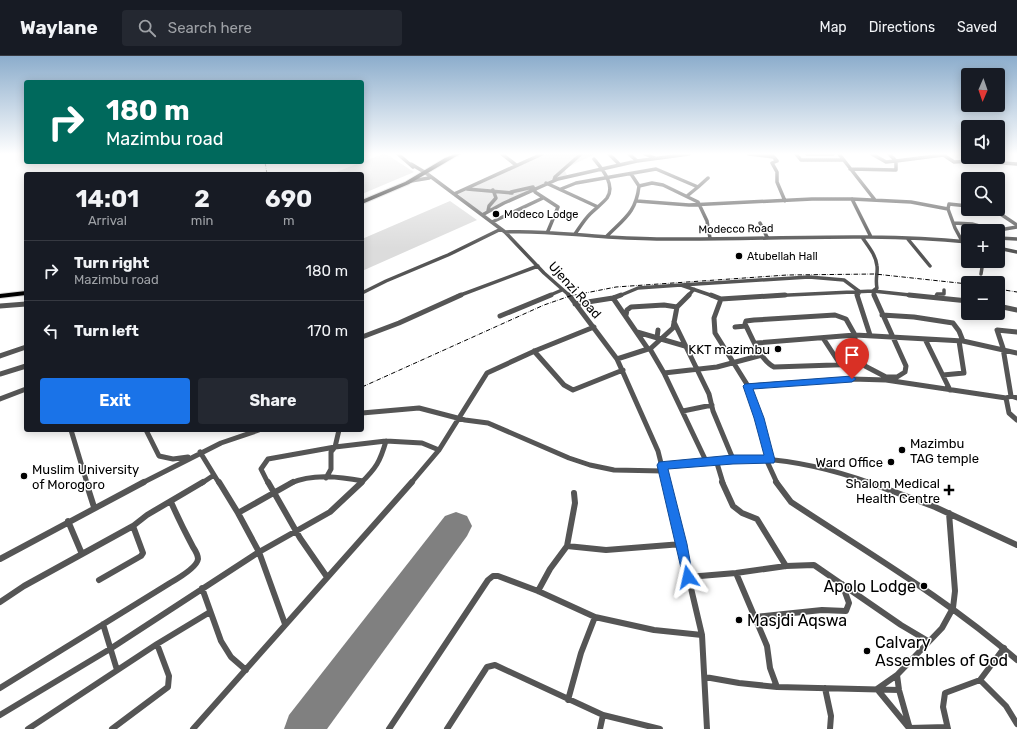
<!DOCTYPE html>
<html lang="en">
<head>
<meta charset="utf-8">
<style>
	body { margin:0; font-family:Rubik,sans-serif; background:#242831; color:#f1f3f6; height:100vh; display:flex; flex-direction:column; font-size:15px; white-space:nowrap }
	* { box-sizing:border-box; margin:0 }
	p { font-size:13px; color:#9ea1a6 }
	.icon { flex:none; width:22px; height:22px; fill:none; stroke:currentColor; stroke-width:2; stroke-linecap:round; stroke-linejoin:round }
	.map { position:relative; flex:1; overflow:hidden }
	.drawer { position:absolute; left:24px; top:116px; width:340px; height:260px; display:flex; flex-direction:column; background:#171b24; border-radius:4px; box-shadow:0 2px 10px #0003 }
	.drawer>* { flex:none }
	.hud { position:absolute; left:24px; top:24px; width:340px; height:84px; border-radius:4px; box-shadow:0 2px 10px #0003; background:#00695c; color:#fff; overflow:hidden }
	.needle { width:26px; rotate:182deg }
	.controls { position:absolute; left:961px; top:12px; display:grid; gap:8px }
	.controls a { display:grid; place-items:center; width:44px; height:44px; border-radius:4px; background:#171b24; box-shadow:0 2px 10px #0003; font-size:20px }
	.pin { position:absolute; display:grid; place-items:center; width:34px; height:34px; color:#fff; margin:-41px -17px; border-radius:50% 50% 50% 0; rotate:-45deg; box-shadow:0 0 4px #0007 }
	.pin .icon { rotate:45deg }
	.me { position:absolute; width:44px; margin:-22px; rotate:349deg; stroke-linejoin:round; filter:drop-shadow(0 0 3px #0008) }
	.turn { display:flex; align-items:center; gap:14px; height:84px; padding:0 16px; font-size:18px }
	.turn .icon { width:52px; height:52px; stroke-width:2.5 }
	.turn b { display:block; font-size:28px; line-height:34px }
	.eta { display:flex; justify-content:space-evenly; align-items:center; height:68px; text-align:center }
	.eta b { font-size:24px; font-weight:700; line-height:28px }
	.cta { display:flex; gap:8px; margin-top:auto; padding:8px 16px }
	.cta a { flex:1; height:46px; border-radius:4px; background:#1a73e8; color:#fff; font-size:16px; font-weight:700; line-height:46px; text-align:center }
	.cta a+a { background:#242831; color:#f1f3f6 }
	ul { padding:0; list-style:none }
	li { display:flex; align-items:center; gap:12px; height:60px; padding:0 16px; border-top:1px solid #363941 }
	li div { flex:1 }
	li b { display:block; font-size:15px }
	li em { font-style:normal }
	header { display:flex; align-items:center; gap:24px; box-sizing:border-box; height:56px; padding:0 20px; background:#171b24; border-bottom:1px solid #363941 }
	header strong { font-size:19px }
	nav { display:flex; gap:22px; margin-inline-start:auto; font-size:14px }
	.search { width:280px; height:36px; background:#242831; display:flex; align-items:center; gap:10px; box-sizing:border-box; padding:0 14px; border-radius:4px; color:#9ea1a6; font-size:15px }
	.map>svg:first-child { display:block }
	.green { fill:#dcdcdc }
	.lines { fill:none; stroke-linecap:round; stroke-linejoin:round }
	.runway { fill:#808080; fill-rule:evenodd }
	.highway-casing { stroke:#dbdbdb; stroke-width:2 }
	.minor-far2 { stroke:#555; stroke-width:3.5 }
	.minor-far1 { stroke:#555; stroke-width:5 }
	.minor { stroke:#555; stroke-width:6 }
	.highway { fill:#000; fill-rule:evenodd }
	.rail { stroke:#000; stroke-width:1; stroke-dasharray:4.5 1.5 0.5 1.5; stroke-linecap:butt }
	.route { fill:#1a73e8; stroke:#114b97 }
	.poi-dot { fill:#000; stroke:#fff; stroke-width:1.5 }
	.labels { text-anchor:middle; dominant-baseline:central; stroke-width:3; stroke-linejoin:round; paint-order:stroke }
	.far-poi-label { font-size:11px; fill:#000; stroke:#fff; text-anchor:start }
	.far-street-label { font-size:11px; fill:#000; stroke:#fff }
	.street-label { font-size:13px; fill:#000; stroke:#fff }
	.poi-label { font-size:13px; fill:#000; stroke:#fff; text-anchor:end }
	.near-poi-label { font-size:16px; fill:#000; stroke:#fff; text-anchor:start }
</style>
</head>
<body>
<header>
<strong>Waylane</strong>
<div class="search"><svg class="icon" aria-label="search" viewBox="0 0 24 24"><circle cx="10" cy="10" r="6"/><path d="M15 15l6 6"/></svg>Search here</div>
<nav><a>Map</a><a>Directions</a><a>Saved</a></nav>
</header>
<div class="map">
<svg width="1017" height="673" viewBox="0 0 1017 673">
	<rect width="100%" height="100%" fill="#fff"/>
	<!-- green -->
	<path class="green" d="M383 98H386L414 116 362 138V118H331Z
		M545 98H595L564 113 567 119 551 124 481 157 458 138Z
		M450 145 477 164 362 215V183Z"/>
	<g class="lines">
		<!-- runway -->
		<path class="runway" d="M456 456 467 460 472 470 467 480 327 673H284L289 659 445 460Z"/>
		<!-- highway casing -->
		<g class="highway-casing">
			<path id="highway" d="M455 98H460L409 128 362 148V144L405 126 445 102Z
				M26 235V239L0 242V238Z"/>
		</g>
		<!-- minor-far2 -->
		<path class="minor-far2" d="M398 98 413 111
			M502 98 516 109
			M609 98 620 109
			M629 98 637 105
			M645 98 655 102
			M749 98 774 101
			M771 98 777 105 772 107 777 116V126L785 145
			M796 98 801 104H843
			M807 98H833
			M839 98 875 144
			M872 98 886 106 895 105
			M942 98 954 106 975 105 1017 108
			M896 105 943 99
			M411 108 426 117 505 176 544 217 570 240
			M850 113 896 114V105L889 98
			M631 118 639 130
			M554 124 555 121 581 98
			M411 125 429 122
			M546 127 598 151
			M698 131 708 122
			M467 133 512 137
			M535 133V136L558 151 548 175
			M561 133 576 127 656 113 698 131 687 140
			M511 136 533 131
			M454 138 542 98
			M852 143 871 181
			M637 145 689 149 812 143H852L911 146 948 153 949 148 968 150
			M948 153 955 172 962 185
			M989 153 999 157 1017 169
			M488 155 489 150 496 142 493 134
			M482 159 504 147 558 123 637 105 689 98
			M492 166 543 142
			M760 167 767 181
			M954 167 972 168 994 174
			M993 175 1017 171
			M505 176C540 174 573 179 608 181 628 182 648 183 668 183 769 184 868 176 968 186
			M575 178C580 171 584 164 590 158 595 153 602 148 607 142 616 129 602 113 594 103
			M607 180C625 162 636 156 639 130L652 127 663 129 698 146 707 165 710 182
			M862 181C868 190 876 199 877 210 878 218 875 222 877 232L873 235 874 240
			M907 182 930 210
			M998 182 1017 183
			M998 192 1017 196
			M981 218 983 205
			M681 229 809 221 844 224 860 236 857 240
			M362 237 386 225 448 199 501 173
			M458 240 538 210
			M548 240 562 234
			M619 240 638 232 681 229 713 240
			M688 240 694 233
			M768 240 873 235 919 240
			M936 240 937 238H944V234"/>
		<!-- minor-far1 -->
		<path class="minor-far1" d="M569 239 617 303 658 395 666 427
			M689 239 677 251 673 272 650 293 664 317 717 311 762 299
			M711 239 721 243
			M857 239 870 279
			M874 239 906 310 905 316 897 321H886
			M909 239 968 245
			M613 242 648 293H650
			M575 248 613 242 621 239
			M0 250 26 248
			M998 250 1017 254
			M626 259 627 254 631 251 664 249 677 251
			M882 259 914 261 953 267 959 275 963 285
			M500 260 551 239
			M674 266 709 338 713 355 733 403
			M735 271 746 270
			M637 276 685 290
			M855 279 846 263 835 259 754 264 746 265 745 268C752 281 760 304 774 311L864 308
			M854 280 865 310 886 321V324
			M362 281 399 267 461 239
			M657 282 658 274
			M823 282 840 308
			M925 283 950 334
			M757 287 855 279 963 285 1017 297
			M534 295 564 329 573 334 623 314
			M0 300 26 291
			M617 303 648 293
			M664 317 706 405
			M0 318 26 310
			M943 319 964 317 959 285
			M748 330 852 323 886 324 1006 342
			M1011 340 1003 292 997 274 1017 276
			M1017 342 1011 340 1006 342 1009 357 1017 364
			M0 343 26 333
			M683 355 712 349
			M362 357 419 352 465 364 488 367 569 402 590 409 614 414 663 415
			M71 374 87 427
			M146 374 159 400 173 403 188 401
			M200 396 219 427
			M766 403 777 427
			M716 404 723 427
			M770 404 759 362 748 330 715 277 714 262 721 243 785 239
			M662 409C694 407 725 402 757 403 795 404 834 414 871 427
			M326 422 331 413V396L335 391 339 374
			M142 427 221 387 259 374
			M202 427 214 419
			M268 427 261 413 268 403 335 391 386 385 422 387 439 394
			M291 427C313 417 341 421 363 425
			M361 427C376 412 380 406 386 385
			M411 427 439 394 487 317 537 294 594 271"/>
		<!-- minor -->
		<path class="minor" d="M86 426 94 451
			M219 426 238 457 259 496 285 568
			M268 426 300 482 327 521
			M666 426 702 579 707 673
			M722 426 733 450 742 457 757 463 786 510
			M776 426 791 446C868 497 947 543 1017 604
			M868 426 935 451 1017 489
			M238 457 293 426
			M68 465 82 498
			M567 490 606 494 682 488
			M0 503 144 426
			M736 517 767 590 770 612 777 631
			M688 521 736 517 786 510 814 509 901 569 928 585
			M99 524 141 500 143 497 133 470
			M202 532 221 585 231 601 246 614
			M538 535 550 513 567 490 575 447 574 437
			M0 546 24 530 133 470 147 459 203 426
			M755 561 822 554 846 555 849 547 842 528
			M103 568 117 614
			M897 619 877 633 909 672 947 671
			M705 621 739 627 777 631 899 634
			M980 624 1006 650 1017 668
			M0 632 170 527C177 523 197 511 198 503 198 499 195 494 193 491 185 476 178 462 171 446
			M825 632 831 660 830 673
			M568 644 581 597 595 561
			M0 659 110 593 259 496 330 456 362 426
			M28 673 157 588 210 556
			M112 673 168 631 169 620 157 588
			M193 673 412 426
			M389 673 488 524 493 520H498L538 535 595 561 654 574 702 579
			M447 673 487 611 495 609 603 659 660 673
			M600 673 603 659
			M910 673 899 634 897 619 942 572 953 552 955 535 949 457
			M948 673 943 651 945 637 980 624 1004 592"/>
		<!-- highway -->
		<use href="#highway" class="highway"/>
		<!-- rail -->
		<path class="rail" d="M265 106 267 118
			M998 233 1017 236
			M362 331 544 249 570 240 616 231 787 219 875 218 968 228"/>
	</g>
	<!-- sky -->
	<linearGradient id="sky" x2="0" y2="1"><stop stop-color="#8cadcc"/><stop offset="0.51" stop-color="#fff"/><stop offset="1" stop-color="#fff" stop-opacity="0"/></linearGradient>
	<rect width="1017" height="192" fill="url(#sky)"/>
	<!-- route -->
	<path class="route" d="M852 320 856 323 852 326 753 333 764 362 775 404 774 407 733 408 668 413 687 488 693 521 692 525 688 527 684 525 657 409 659 406 733 399H764L754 362 743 330 745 328Z"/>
	<!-- markers -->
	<g class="poi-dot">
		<circle cx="496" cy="158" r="4"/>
		<circle cx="739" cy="200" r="4"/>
		<circle cx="778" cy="293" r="4"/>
		<circle cx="902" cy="394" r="4"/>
		<circle cx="891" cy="406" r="4"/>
		<circle cx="24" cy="420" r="4"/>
		<path d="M947 428h4v4h4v4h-4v4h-4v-4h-4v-4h4z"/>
		<circle cx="924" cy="530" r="4"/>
		<circle cx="739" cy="564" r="4"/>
		<circle cx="867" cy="595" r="4"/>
	</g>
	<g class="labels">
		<!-- far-poi labels -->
		<g class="far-poi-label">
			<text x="504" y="158">Modeco Lodge</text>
			<text x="747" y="200">Atubellah Hall</text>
		</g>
		<!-- far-street labels -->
		<g class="far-street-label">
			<text transform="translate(736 173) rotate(-1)">Modecco Road</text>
		</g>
		<!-- street labels -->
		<g class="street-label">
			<text transform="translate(575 234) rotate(48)">Ujenzi Road</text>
		</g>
		<!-- poi labels -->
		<g class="poi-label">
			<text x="770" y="293">KKT mazimbu</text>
			<text x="910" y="387" text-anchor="start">Mazimbu<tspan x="910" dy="15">TAG temple</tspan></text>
			<text x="883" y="406">Ward Office</text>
			<text x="32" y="413" text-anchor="start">Muslim University<tspan x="32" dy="15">of Morogoro</tspan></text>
			<text x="940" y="427">Shalom Medical<tspan x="940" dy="15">Health Centre</tspan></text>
		</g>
		<!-- near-poi labels -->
		<g class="near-poi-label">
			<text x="916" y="530" text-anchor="end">Apolo Lodge</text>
			<text x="747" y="564">Masjdi Aqswa</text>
			<text x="875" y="586">Calvary<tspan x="875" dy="18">Assembles of God</tspan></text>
		</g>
	</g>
</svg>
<div class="controls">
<a><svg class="needle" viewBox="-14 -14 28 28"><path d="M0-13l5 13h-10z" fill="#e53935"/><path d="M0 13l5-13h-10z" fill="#9ea1a6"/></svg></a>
<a><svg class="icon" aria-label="sound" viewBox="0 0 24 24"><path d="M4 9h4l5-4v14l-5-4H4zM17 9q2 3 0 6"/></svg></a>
<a><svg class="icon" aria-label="search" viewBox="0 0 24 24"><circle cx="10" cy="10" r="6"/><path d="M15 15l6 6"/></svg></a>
<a>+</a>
<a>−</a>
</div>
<div class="pin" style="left:852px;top:323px;background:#d93025"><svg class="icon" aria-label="arrive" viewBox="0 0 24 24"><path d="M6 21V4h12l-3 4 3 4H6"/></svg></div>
<svg class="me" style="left:688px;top:521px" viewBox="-20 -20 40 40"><path d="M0-17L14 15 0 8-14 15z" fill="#1a73e8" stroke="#fff" stroke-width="4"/></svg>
<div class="hud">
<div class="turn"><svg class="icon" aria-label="right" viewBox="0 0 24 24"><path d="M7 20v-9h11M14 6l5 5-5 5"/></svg><div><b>180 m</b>Mazimbu road</div></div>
</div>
<section class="drawer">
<div class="eta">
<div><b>14:01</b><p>Arrival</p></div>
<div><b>2</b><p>min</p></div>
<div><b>690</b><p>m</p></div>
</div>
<ul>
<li><svg class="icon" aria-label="right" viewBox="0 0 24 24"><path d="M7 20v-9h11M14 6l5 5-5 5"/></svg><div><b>Turn right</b><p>Mazimbu road</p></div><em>180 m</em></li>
<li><svg class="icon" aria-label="left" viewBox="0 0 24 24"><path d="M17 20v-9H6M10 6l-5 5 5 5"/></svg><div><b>Turn left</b></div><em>170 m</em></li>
</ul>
<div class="cta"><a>Exit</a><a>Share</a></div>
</section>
</div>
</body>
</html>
